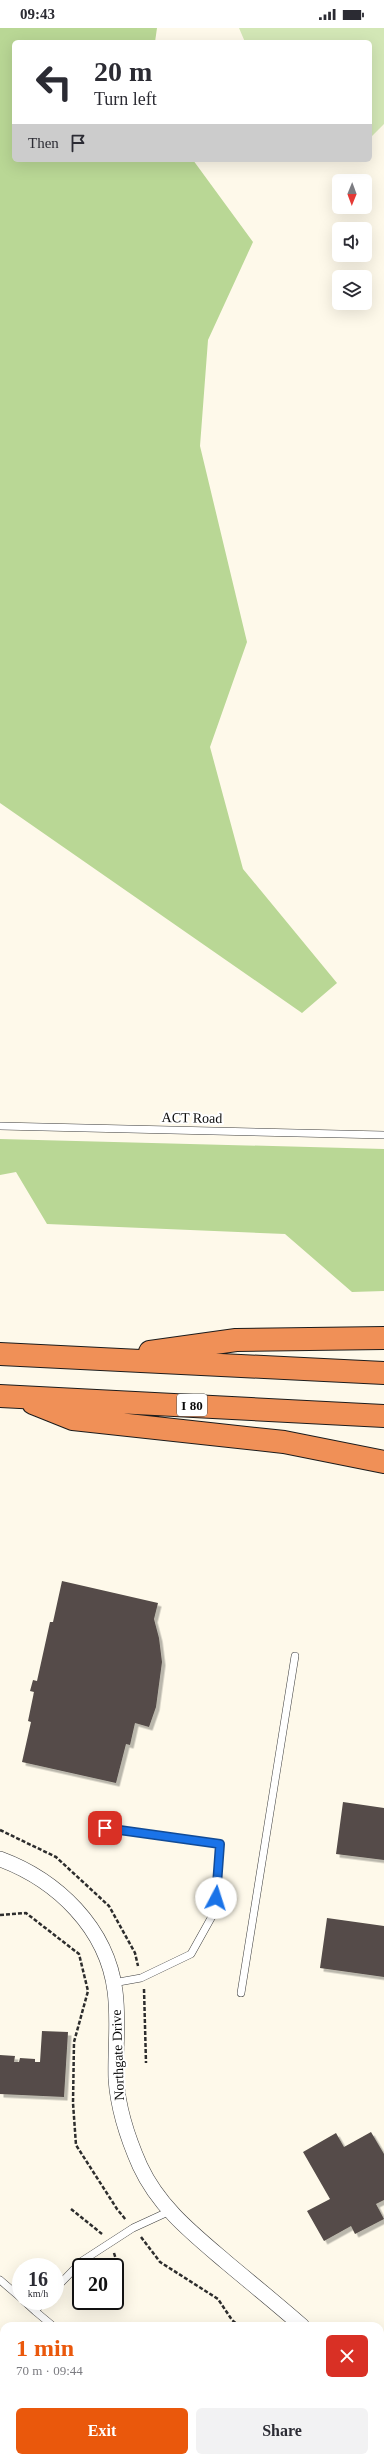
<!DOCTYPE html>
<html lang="en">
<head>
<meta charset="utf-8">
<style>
	body { margin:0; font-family:"Times New Roman",serif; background:#f2f2f3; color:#2b2b33; height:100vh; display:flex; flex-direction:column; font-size:15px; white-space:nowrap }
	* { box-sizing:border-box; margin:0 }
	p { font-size:13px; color:#7c7c81 }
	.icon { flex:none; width:22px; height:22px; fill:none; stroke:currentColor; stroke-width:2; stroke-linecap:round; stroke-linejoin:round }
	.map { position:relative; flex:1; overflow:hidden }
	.sheet { position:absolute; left:0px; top:2294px; width:384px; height:140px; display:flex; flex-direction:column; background:#fff; border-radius:12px 12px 0 0; box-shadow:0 4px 16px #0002 }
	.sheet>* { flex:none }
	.banner { position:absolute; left:12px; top:12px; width:360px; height:122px; border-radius:6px; box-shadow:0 4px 16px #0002; background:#fff; color:#2b2b33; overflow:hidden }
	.needle { width:26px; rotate:181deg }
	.buttons { position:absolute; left:332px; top:146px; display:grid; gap:8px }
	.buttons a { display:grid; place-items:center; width:40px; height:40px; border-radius:6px; background:#fff; box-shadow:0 4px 16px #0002; font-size:20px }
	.speed { position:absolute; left:12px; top:2230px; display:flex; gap:8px; font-size:20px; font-weight:700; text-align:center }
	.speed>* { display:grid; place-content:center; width:52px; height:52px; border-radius:50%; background:#fff; box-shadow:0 4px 16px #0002; line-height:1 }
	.speed small { font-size:10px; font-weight:400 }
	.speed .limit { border:2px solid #111; border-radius:6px; background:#fff; color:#111 }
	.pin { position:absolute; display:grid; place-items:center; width:34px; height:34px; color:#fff; margin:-17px; border-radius:8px; box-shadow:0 2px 6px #0006 }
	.me { position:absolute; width:44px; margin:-22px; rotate:5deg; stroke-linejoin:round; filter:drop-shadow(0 0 3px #0008) }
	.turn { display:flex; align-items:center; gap:14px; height:84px; padding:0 16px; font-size:18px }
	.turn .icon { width:52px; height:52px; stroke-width:2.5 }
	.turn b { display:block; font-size:28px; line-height:34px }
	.then { display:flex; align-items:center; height:38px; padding:0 16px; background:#0003; gap:8px; font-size:15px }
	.round { display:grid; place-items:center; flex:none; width:42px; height:42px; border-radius:6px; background:#f2f2f3 }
	.summary { display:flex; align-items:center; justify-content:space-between; height:68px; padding:0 16px }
	h1 { font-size:24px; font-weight:700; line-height:30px; color:#ea580c }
	.primary-button { display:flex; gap:8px; margin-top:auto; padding:8px 16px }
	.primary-button a { flex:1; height:46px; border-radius:6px; background:#ea580c; color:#fff; font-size:16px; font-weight:700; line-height:46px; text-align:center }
	.primary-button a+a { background:#f2f2f3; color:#2b2b33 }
	.status { display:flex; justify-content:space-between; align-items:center; height:28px; padding:0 20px; background:#fff; direction:ltr }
	.status svg { height:11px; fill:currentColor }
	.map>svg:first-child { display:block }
	.farmland { fill:#f3eccc }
	.green { fill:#d3e7b6 }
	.forest { fill:#b9d795 }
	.building { fill:#544c48; filter:url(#shadow) }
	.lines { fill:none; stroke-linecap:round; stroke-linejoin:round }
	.lane-casing { stroke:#3e3e3e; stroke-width:8 }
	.street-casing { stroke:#3e3e3e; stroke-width:16 }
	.highway-casing { stroke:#1c1c1c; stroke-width:24 }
	.path { stroke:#2d2d2d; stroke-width:2.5; stroke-dasharray:4 2; stroke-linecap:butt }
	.lane { stroke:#fff; stroke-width:7 }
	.street { stroke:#fff; stroke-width:15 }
	.highway { stroke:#f09057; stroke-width:22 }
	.route-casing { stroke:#114b97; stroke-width:10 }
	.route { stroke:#1a73e8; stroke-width:7 }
	.labels { text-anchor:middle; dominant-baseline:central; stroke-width:4; stroke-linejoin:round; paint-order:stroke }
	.shield { fill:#fff; stroke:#545454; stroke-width:1 }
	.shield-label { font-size:13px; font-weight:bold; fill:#0b0b0b }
	.street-label { font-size:14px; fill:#0b0b0b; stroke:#fff }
</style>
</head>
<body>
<div class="status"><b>09:43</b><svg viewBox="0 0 49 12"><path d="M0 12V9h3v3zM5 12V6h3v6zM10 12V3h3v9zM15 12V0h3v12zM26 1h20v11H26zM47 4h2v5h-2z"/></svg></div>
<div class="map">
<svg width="384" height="2434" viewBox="0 0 384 2434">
	<defs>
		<filter id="shadow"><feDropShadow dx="3.5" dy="3.5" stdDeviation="0" flood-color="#0004"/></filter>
	</defs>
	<rect width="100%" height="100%" fill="#fef9ea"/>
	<!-- farmland -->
	<path class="farmland" d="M0 2350 4 2353V2430H90L94 2434H0Z"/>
	<!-- green -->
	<path class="green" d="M239 0H384V96L370 110V14H245Z"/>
	<!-- forest -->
	<path class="forest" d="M0 0H157L155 14H14V132H193L253 214 208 312 200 418 247 614 210 719 243 841 337 955 302 985 0 775Z
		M0 1111 384 1121V1263L352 1264 285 1206 47 1196 16 1144 0 1147Z"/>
	<!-- building -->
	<path class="building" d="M62 1553 158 1575 154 1591 159 1610 162 1634 156 1679 149 1699 135 1695 130 1717 126 1716 116 1755 22 1734 31 1694 28 1693 34 1664 30 1663 33 1652 37 1653 50 1594H53Z
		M343 1774 384 1780V1832L336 1826Z
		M327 1890 384 1898V1949L320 1940Z
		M42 2003 68 2004 64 2069 0 2066V2027L15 2028 14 2034H19L20 2030 35 2031V2034H40Z
		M371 2104 384 2126V2172L376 2176 384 2191 355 2206 351 2198 324 2213 307 2183 330 2171 303 2124 336 2105 344 2119Z
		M272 2430H375L379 2434H277Z"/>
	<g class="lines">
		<!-- lane casing -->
		<g class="lane-casing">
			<path id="lane" d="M0 1098 384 1107
				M105 1800 220 1816 215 1883 191 1926 141 1950 113 1955
				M241 1965 295 1628
				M0 2252 21 2270
				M55 2261 82 2233 133 2200 170 2183
				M24 2273 35 2283 44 2273
				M35 2283 53 2298
				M260 2430 265 2434"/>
		</g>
		<!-- street casing -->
		<g class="street-casing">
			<path id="street" d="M0 1831C57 1852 107 1900 115 1963 119 1992 115 2021 116 2051 118 2080 128 2111 140 2138 159 2179 192 2205 226 2234 251 2255 277 2276 302 2298
				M380 2364 384 2367"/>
		</g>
		<!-- highway casing -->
		<g class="highway-casing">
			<path id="highway" d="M150 1324 236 1312 384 1310
				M0 1326 384 1345
				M0 1368 384 1388
				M33 1375 73 1391 284 1414 384 1434"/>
		</g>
		<!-- path -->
		<path class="path" d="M0 1802 56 1829 109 1878 135 1925 138 1938
			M0 1887 26 1885 79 1926 88 1963 74 2014 73 2075 76 2117 117 2181 126 2192
			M144 1961 146 2035
			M71 2181 102 2206
			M141 2209 160 2234 218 2271 232 2292 239 2298
			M114 2225 118 2238
			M380 2408 384 2412"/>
		<!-- lane -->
		<use href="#lane" class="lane"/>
		<!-- street -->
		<use href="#street" class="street"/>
		<!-- highway -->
		<use href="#highway" class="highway"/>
	</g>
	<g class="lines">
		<!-- route casing -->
		<g class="route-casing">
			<path id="route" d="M105 1800 220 1816 216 1870"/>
		</g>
		<!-- route -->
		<use href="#route" class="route"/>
	</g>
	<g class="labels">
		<!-- shield labels -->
		<rect class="shield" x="177" y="1366" width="30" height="22" rx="3"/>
		<g class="shield-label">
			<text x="192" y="1377">I 80</text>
		</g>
		<!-- street labels -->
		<g class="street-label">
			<text transform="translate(192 1090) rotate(1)">ACT Road</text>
			<text transform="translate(118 2027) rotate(-92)">Northgate Drive</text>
		</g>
	</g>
</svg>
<div class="buttons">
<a><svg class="needle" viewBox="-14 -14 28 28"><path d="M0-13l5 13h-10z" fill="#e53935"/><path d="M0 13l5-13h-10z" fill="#7c7c81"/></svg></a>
<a><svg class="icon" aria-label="sound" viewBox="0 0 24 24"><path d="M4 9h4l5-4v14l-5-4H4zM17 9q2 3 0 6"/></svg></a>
<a><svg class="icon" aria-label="layers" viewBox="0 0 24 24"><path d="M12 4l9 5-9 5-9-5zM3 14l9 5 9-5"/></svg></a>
</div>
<div class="speed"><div>16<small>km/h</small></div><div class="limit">20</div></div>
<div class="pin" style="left:105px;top:1800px;background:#d93025"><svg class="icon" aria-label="arrive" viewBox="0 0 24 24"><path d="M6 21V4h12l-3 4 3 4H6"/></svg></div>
<svg class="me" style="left:216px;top:1870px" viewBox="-20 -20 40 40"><circle r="19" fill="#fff"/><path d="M0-13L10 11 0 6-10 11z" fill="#1a73e8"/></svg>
<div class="banner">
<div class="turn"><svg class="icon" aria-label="left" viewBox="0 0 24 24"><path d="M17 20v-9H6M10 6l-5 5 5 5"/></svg><div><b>20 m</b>Turn left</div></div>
<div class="then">Then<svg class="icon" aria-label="arrive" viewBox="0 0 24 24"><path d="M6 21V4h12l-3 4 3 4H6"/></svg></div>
</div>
<section class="sheet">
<div class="summary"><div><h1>1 min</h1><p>70 m · 09:44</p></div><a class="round" style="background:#d93025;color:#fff"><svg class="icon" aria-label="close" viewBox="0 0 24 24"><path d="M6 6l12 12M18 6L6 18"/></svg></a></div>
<div class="primary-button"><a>Exit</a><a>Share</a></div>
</section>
</div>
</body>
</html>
